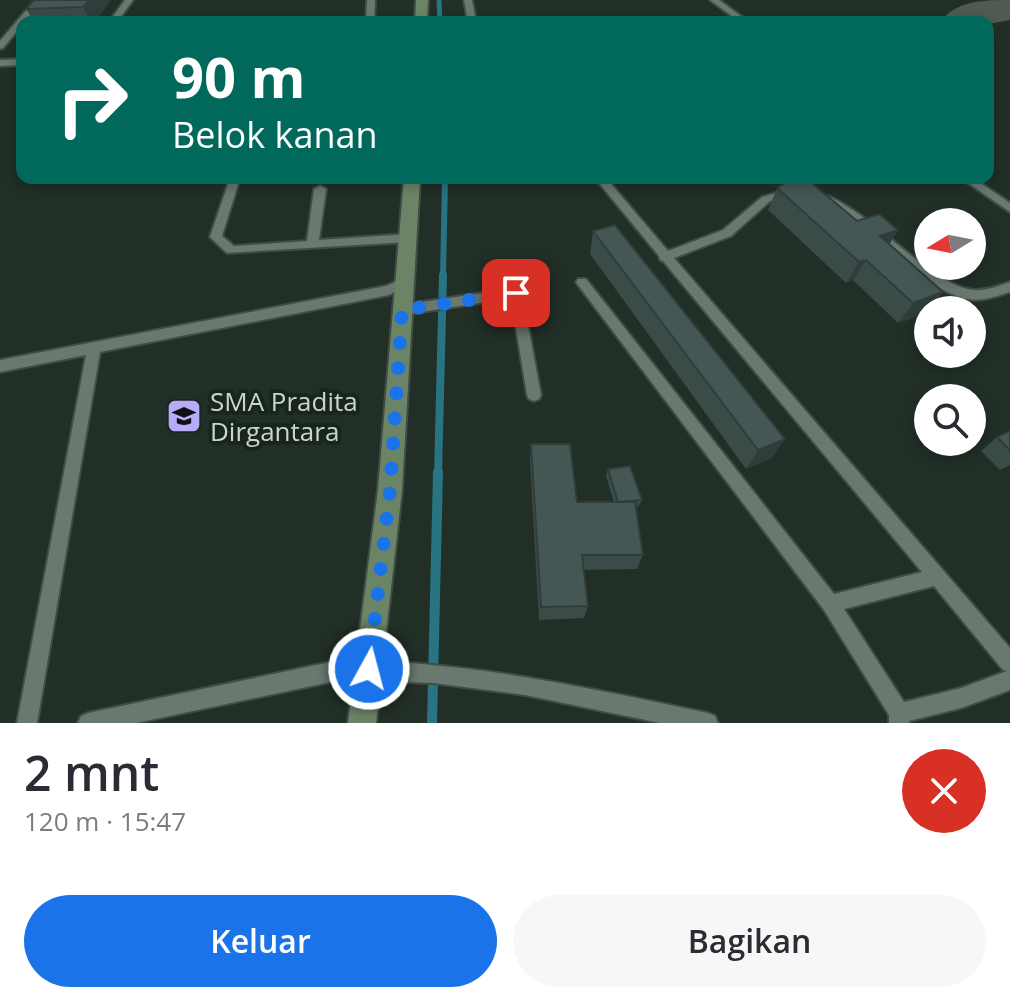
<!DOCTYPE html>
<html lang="id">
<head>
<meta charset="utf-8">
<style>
	body { margin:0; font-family:"Open Sans",sans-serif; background:#f7f7f7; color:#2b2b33; height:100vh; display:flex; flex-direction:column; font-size:30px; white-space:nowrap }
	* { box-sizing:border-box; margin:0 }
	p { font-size:26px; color:#7c7c81 }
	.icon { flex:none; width:44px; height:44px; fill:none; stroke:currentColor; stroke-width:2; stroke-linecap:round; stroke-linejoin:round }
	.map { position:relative; height:723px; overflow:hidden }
	.details { display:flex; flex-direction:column; background:#fff; flex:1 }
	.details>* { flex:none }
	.banner { position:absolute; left:16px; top:16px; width:978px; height:168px; border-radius:16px; box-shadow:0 4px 12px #0003; background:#00695c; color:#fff; overflow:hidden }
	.needle { width:52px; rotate:260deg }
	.controls { position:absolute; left:914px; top:208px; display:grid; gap:16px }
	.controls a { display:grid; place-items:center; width:72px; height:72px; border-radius:50%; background:#fff; box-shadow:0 4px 12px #0003; font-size:40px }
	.pin { position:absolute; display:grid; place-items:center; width:68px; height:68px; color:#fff; margin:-34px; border-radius:16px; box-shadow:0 4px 12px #0006 }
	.me { position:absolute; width:88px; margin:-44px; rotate:7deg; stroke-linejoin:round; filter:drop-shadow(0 0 6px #0008) }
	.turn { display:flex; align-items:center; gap:28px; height:168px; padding:0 24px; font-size:36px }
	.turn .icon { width:104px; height:104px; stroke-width:2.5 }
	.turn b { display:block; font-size:56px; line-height:68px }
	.round { display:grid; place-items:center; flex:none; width:84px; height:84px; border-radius:42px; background:#f7f7f7 }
	.head { display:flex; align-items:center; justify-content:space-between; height:136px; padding:0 24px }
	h1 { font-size:48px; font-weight:600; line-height:60px }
	.cta { display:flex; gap:16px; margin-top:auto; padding:16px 24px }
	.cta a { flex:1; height:92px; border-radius:48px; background:#1a73e8; color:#fff; font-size:32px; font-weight:600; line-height:92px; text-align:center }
	.cta a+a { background:#f7f7f7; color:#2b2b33 }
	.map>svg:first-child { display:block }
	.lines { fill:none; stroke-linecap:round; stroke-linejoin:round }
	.stream-far3 { stroke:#287482; stroke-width:5 }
	.stream-far2 { stroke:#287482; stroke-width:6 }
	.stream-far1 { stroke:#287482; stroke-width:8 }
	.stream { stroke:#287482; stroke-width:10 }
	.taxiway { fill:#4e5a52; fill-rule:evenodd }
	.lane-casing { stroke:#404c45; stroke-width:4 }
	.secondary-casing { stroke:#404c45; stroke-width:4 }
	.lane { fill:#69796f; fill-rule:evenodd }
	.secondary { fill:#6c8466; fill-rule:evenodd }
	.wall { fill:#3b4b48 }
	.shaded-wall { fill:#303d3b }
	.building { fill:#455754; stroke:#303d3b; stroke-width:2 }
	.route { stroke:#1a73e8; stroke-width:14; stroke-dasharray:0 25.2 }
	.labels { text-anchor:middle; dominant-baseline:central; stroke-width:8; stroke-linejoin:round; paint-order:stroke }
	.poi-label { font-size:26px; fill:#cbd4ce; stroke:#18251d; text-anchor:start }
</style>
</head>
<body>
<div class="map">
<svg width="1010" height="723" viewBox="0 0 1010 723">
	<rect width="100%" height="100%" fill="#212f27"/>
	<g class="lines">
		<!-- stream-far3 -->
		<path class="stream-far3" d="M439 0 440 22"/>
		<!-- stream-far2 -->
		<path class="stream-far2" d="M443 277 445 178"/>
		<!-- stream-far1 -->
		<path class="stream-far1" d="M438 474 443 275"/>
		<!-- stream -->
		<path class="stream" d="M432 723 438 472"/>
		<!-- taxiway -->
		<path class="taxiway" d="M1010 0V20L988 24 940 22C957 0 984 0 1010 0Z"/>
		<!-- lane casing -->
		<g class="lane-casing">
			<path id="lane" d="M35 0H43L25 22H22V25L3 48 0 49V41Z
				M125 0H133L117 22H109Z
				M367 0H375L374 22H366Z
				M464 0H472L476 22H468Z
				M710 0H719L749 22H740Z
				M22 59V65L0 66V60Z
				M230 178H240L222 236 234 246 307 241 314 189 320 186 326 189 319 240 408 234 414 238 408 242 227 253 210 237Z
				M595 178H606L668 251 723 230 762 197 790 189 794 190V194L770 201 731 236 674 258 1010 648V690L961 708 909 721V723H889V715L824 610 578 285 576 282 578 279H586L834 594 922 572 663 261 660 260 659 256ZM934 586 1003 670 1007 671 961 688 904 702 844 609Z
				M961 178H973L1010 203V212Z
				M822 194C871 210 932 287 974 290 986 291 998 286 1010 282V292C997 296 982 302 967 299 932 291 902 259 875 237 857 222 839 210 818 199V195Z
				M406 277 412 281 410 284 389 295 100 352 37 723H17L86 355 0 372V360L386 286Z
				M516 288 522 293 541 395 539 399 534 401 529 399 527 395 511 298 402 315 395 310 402 305Z
				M340 660C466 661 586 687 708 713L715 716 718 723H660L525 695 433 683 340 680 136 723H78L81 716 88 713Z"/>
		</g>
		<!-- secondary casing -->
		<g class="secondary-casing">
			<path id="secondary" d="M416 0H428L427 22H415Z
				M404 178H420L402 490 376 723H348L378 490Z"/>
		</g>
		<!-- lane -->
		<use href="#lane" class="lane"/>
		<!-- secondary -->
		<use href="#secondary" class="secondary"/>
	</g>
	<!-- wall -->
	<path class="wall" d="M111 0 95 22H34L26 9Z
		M777 188 857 221 898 230 889 245 943 292 930 310H928L927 313 898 323 853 280 846 283 768 210Z
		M593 231 785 439 772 458 746 469 590 254Z
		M1010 431V465L1000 470 981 451 997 437Z
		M531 444 577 502H614L606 476 608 469 642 500 639 506 636 507 643 555 637 569 584 570 588 606 584 618 539 620 530 462Z"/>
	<!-- shaded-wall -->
	<path class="shaded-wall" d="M89 0H111L95 22H91L83 7Z
		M898 230 885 251 880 236Z
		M866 260 853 280 846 283 859 262Z
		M943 292 930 310H928L927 313 898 323 913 303Z
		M785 439 772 458 746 469 758 450Z"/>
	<!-- building -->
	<path class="building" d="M34 0H89L83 7 26 9Z
		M807 179 857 221 879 214 898 230 880 236 943 292 913 303 866 260 859 262 777 188 790 180Z
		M615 225 785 439 758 450 593 231Z
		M1010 431V450L997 437Z
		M531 444H570L577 502H635L643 555H582L588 606 541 607Z
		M630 466 642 500 618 502 608 469Z"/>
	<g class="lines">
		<!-- route -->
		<path class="route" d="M369 669 390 490 402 310 516 293"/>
	</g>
	<!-- icons -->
	<defs>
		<g id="school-square" transform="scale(1.8)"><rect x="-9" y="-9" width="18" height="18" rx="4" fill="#b6acf8" stroke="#18251d"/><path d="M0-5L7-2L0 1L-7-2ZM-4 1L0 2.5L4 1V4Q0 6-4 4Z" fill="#111"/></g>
	</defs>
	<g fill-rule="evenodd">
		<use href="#school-square" x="184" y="416"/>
	</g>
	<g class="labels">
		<!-- poi labels -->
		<g class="poi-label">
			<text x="210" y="401">SMA Pradita<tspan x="210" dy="30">Dirgantara</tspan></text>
		</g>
	</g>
</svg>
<div class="controls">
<a><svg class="needle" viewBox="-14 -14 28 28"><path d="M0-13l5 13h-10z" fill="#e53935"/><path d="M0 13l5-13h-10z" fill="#7c7c81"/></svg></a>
<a><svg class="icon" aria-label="sound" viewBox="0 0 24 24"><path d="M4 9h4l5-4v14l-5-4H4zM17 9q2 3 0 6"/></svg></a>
<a><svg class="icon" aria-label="search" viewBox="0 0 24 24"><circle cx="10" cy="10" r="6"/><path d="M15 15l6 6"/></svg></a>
</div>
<div class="pin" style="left:516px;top:293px;background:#d93025"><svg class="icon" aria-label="arrive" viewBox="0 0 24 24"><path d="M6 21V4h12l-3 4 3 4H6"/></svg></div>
<svg class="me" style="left:369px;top:669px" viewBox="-20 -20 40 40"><circle r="17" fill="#1a73e8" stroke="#fff" stroke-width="3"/><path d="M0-11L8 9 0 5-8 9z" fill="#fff"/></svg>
<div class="banner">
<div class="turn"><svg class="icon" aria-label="right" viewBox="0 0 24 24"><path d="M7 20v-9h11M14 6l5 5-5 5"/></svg><div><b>90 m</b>Belok kanan</div></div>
</div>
</div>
<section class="details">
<div class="head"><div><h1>2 mnt</h1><p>120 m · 15:47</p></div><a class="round" style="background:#d93025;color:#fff"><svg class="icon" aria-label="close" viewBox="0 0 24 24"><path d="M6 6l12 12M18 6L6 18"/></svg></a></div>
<div class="cta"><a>Keluar</a><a>Bagikan</a></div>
</section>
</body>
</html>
